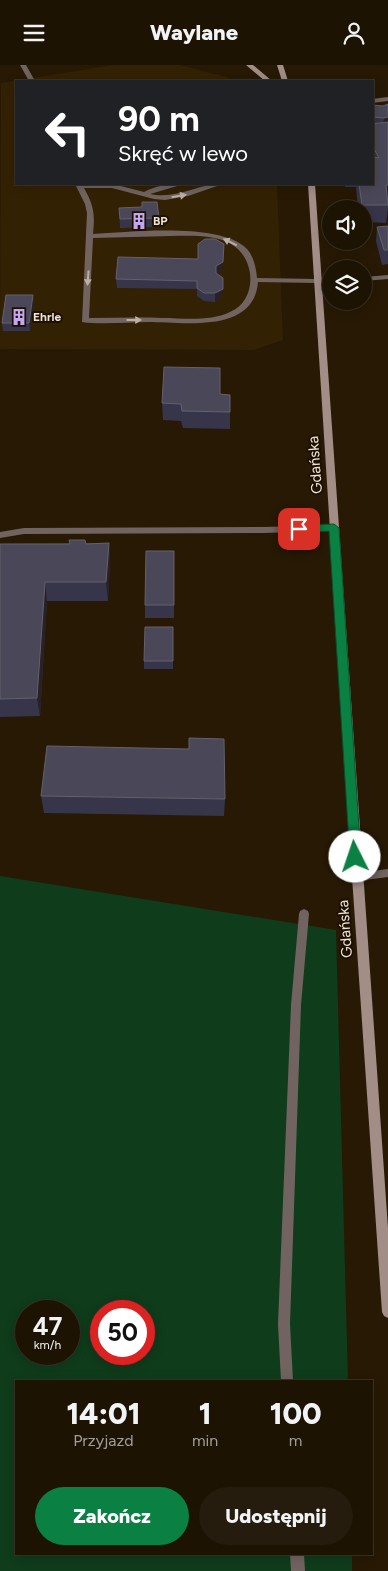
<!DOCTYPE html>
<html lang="pl">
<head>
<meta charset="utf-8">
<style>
	body { margin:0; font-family:Figtree,sans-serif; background:#251c0d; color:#f1f3f6; height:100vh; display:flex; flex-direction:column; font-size:19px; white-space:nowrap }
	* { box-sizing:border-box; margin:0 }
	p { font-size:16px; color:#a09e9a }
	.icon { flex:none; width:28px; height:28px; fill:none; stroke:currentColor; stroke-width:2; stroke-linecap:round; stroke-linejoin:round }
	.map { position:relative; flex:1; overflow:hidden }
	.sheet { position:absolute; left:15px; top:1315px; width:358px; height:175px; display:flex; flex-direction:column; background:#1d1303; border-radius:0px; box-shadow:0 2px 12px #0003,0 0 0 1px #3b3225 }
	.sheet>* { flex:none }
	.guide { position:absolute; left:15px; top:15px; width:359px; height:105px; border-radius:0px; box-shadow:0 2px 12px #0003,0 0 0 1px #3b3225; background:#202124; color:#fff; overflow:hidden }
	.controls { position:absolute; left:322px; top:135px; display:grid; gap:10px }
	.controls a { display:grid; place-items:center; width:50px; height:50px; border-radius:50%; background:#1d1303; box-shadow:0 2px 12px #0003,0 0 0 1px #3b3225; font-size:25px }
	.speed { position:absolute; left:15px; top:1235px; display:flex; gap:10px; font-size:25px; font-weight:700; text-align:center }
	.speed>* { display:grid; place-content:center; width:65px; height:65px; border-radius:50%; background:#1d1303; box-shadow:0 2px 12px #0003,0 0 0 1px #3b3225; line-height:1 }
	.speed small { font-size:12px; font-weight:400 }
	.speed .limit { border:8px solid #d22; background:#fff; color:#111 }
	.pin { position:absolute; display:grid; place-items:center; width:42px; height:42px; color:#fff; margin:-21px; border-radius:10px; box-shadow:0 2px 8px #0006 }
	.me { position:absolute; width:55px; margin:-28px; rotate:356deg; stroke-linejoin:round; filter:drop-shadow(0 0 4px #0008) }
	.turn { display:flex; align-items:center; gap:18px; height:105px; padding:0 20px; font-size:22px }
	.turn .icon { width:65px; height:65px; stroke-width:2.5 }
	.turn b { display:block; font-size:35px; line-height:42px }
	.eta { display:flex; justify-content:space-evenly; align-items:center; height:85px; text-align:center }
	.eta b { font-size:30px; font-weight:800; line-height:35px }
	.action { display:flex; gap:10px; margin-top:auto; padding:10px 20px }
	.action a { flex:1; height:58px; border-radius:30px; background:#0b8043; color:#fff; font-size:20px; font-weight:800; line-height:58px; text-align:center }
	.action a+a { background:#251c0d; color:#f1f3f6 }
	header { display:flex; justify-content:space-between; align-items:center; height:65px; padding:0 20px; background:#1d1303; font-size:22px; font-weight:800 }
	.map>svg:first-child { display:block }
	.built { fill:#332104 }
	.green { fill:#0f3c1b; fill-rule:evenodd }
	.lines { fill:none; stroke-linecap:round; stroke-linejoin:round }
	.service { fill:#716460; fill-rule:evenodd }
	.minor { fill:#716460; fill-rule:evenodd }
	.secondary { fill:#a28d87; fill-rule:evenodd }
	.wall { fill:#373549 }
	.shaded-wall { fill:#282227 }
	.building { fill:#4a4858; stroke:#64606c }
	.oneway { fill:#bbb0a7 }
	.route { fill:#0b8043; stroke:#07532c }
	.labels { text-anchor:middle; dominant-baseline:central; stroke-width:4; stroke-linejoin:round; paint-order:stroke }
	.far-poi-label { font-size:12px; font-weight:bold; fill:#ede3d6; stroke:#1d1000; text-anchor:start }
	.street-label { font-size:15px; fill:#ede3d6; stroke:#1d1000 }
</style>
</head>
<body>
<header><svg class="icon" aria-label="menu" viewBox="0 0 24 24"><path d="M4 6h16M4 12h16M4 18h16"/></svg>Waylane<svg class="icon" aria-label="person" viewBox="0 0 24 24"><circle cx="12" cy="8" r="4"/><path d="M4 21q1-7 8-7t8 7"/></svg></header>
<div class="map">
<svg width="388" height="1506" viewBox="0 0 388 1506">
	<rect width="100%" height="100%" fill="#271904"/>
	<!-- built -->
	<path class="built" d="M113 0H180L227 12 232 16H16V119H277L283 275 254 285 0 284 1 18Z"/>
	<!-- green -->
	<path class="green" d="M0 811 336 865 348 1316H16V1489H352V1506H0ZM26 1246H69V1289H26ZM101 1246H144V1289H101Z"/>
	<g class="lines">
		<!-- service -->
		<path class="service" d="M20 0H26L35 16H29Z
			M75 119H113L144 127C156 121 170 118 184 119L150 129C176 135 197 119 221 119L220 120 188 131 165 135 154 134 112 123H84C94 141 95 149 93 169 131 167 221 157 247 184 254 192 256 203 257 213L317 214 321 216 317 218 258 217C254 269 184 257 148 257 128 257 102 260 82 257L87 148 85 139ZM170 171C190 171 213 169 231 179 256 193 258 235 230 247 209 257 184 253 162 253 138 252 113 253 89 253L93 173Z
			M334 460 338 463 334 466 263 468 24 469 0 473V467L24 463 263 462Z
			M304 844 308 846 309 849 301 940 290 1259 293 1316H281L278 1259 291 940 299 849 300 846Z
			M290 1489H304L305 1506H291Z"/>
		<!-- minor -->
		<path class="minor" d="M388 32V36L372 38V34Z
			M388 210V214L364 216V212Z
			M331 213V217L317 218 313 216 317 214Z
			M388 804V812L357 816 353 815 352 812 353 809 357 808Z"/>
		<!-- secondary -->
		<path class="secondary" d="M246 0H253L272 16H265Z
			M277 0H283L288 16H282Z
			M308 119H315L388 1163V1253L384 1251 382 1247 352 812Z"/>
	</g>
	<!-- wall -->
	<path class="wall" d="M388 39V145L386 158 364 157V144H358L356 122H345V119H372V45Z
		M142 142 159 153V162L120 163 119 143Z
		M388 161V199L382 200 376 176 377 162Z
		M222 205 217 209 222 232 215 237 204 236 197 231V224L117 223 116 214Z
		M33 230 34 239 30 266H3L2 258Z
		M220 329 230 347V364L183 363 181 356 163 355 162 338Z
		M109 478 110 498 108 536H47L40 651 0 652V479Z
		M174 486V553H145V540Z
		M173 562V604H144V596Z
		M41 731 225 734 224 751 44 748Z"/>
	<!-- shaded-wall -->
	<path class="shaded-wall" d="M388 52V60L383 61 384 53Z
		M386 120H388V137Z
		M224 179 222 205 216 210V201Z
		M223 213 222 232 215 237V228Z
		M33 230 34 239 30 266 29 258Z
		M109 478 110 498 108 536 106 517Z
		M45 517 47 536 40 651 37 633Z"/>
	<!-- building -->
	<path class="building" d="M388 39V52L384 53 372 52 373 40 383 41Z
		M388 57V120H386L388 140H362L359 119H372V92L379 93 372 80V59Z
		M142 137H157L159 153 120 154 119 143 142 142Z
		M388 161V185H384L377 162Z
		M205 174H215L224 179 223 197 216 201V208L223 213V224L215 228H204L197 223V216L116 214 118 192 198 194V179Z
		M6 230H33L29 258H2Z
		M164 302 220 303V329L230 330V347L182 346 181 339 162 338Z
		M69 475H85L86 479 109 478 106 517H45L37 633 0 634V479H70Z
		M146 486H174V540H145Z
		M145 562H173V596H144Z
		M189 673 224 674 225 734 41 731 47 681 189 684Z"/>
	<!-- one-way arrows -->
	<defs><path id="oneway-solid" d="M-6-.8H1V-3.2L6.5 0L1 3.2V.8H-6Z" transform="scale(1.25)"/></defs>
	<g class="oneway">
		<use href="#oneway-solid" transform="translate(179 131) rotate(-10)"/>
		<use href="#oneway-solid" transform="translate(230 177) rotate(-154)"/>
		<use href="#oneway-solid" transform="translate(88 213) rotate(94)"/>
		<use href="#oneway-solid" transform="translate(134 255)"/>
	</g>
	<!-- route -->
	<path class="route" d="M334 459 339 463 361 792 359 796H351L350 792 329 466 299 468 294 464 299 460Z"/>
	<!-- icons -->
	<defs>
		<g id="building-bare" transform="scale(1.35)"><path d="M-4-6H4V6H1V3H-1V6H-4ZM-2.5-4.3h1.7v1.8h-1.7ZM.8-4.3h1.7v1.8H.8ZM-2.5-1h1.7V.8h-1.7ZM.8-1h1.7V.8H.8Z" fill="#c5a6f0" stroke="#1d1000" stroke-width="2.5" paint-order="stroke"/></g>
	</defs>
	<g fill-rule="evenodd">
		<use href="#building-bare" x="139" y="156"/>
		<use href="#building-bare" x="19" y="252"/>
	</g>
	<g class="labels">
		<!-- far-poi labels -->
		<g class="far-poi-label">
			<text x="153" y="156">BP</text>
			<text x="33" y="252">Ehrle</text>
		</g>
		<!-- street labels -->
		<g class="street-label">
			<text transform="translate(315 400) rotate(-94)">Gdańska</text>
			<text transform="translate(345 864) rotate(-94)">Gdańska</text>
		</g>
	</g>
</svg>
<div class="controls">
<a><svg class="icon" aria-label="sound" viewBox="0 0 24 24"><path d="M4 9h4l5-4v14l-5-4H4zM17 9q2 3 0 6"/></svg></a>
<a><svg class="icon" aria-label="layers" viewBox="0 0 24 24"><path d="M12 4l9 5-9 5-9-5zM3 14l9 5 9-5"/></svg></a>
</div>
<div class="speed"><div>47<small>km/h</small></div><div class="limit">50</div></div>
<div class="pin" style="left:299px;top:464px;background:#d93025"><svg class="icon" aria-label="arrive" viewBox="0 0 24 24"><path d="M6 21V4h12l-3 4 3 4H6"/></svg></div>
<svg class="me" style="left:355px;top:792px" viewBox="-20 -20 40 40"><circle r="19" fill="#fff"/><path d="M0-13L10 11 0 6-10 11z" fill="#0b8043"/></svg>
<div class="guide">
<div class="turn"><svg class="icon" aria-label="left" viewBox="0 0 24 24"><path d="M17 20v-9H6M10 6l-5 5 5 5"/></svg><div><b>90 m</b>Skręć w lewo</div></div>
</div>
<section class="sheet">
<div class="eta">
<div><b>14:01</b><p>Przyjazd</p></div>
<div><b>1</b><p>min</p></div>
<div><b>100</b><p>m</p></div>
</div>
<div class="action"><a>Zakończ</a><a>Udostępnij</a></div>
</section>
</div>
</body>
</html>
